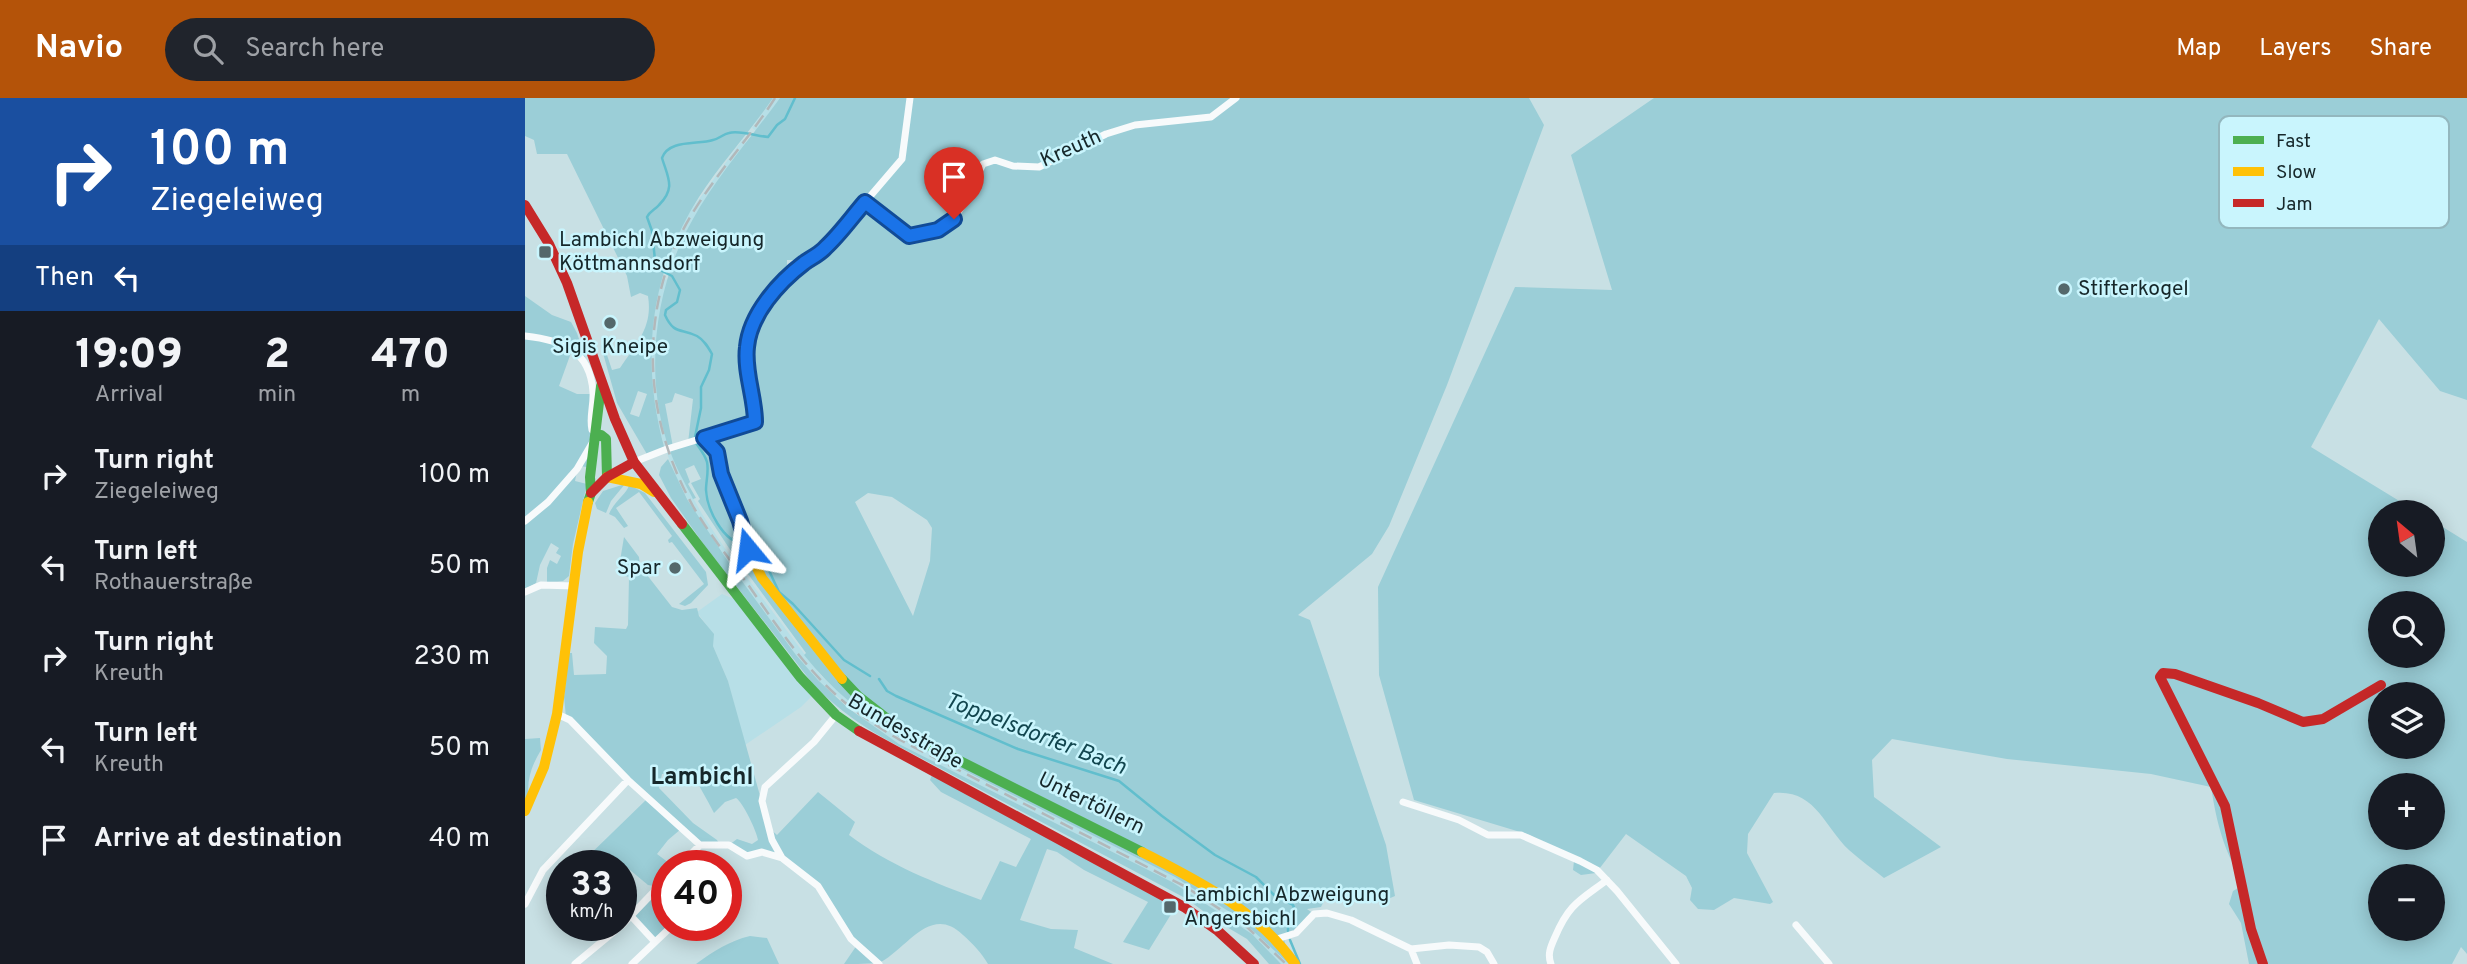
<!DOCTYPE html>
<html lang="en">
<head>
<meta charset="utf-8">
<style>
	body { margin:0; font-family:Overpass,sans-serif; background:#20242c; color:#f1f3f6; height:100vh; display:flex; flex-direction:column; font-size:26px; white-space:nowrap }
	* { box-sizing:border-box; margin:0 }
	p { font-size:23px; color:#9ea1a6 }
	.icon { flex:none; width:38px; height:38px; fill:none; stroke:currentColor; stroke-width:2; stroke-linecap:round; stroke-linejoin:round }
	.map { position:relative; flex:1; overflow:hidden }
	.details { display:flex; flex-direction:column; background:#171b24; width:525px }
	.details>* { flex:none }
	.banner { background:#1a4fa0; color:#fff; overflow:hidden }
	.needle { width:46px; rotate:331deg }
	.controls { position:absolute; left:1843px; top:402px; display:grid; gap:14px }
	.controls a { display:grid; place-items:center; width:77px; height:77px; border-radius:50%; background:#171b24; box-shadow:0 4px 18px #0003; font-size:35px }
	.speed { position:absolute; left:21px; top:752px; display:flex; gap:14px; font-size:35px; font-weight:700; text-align:center }
	.speed>* { display:grid; place-content:center; width:91px; height:91px; border-radius:50%; background:#171b24; box-shadow:0 4px 18px #0003; line-height:1 }
	.speed small { font-size:18px; font-weight:400 }
	.speed .limit { border:10px solid #d22; background:#fff; color:#111 }
	.pin { position:absolute; display:grid; place-items:center; width:60px; height:60px; color:#fff; margin:-72px -30px; border-radius:50% 50% 50% 0; rotate:-45deg; box-shadow:0 0 7px #0007 }
	.pin .icon { rotate:45deg }
	.me { position:absolute; width:77px; margin:-38px; rotate:344deg; stroke-linejoin:round; filter:drop-shadow(0 0 5px #0008) }
	.turn { display:flex; align-items:center; gap:24px; height:147px; padding:0 35px; font-size:32px }
	.turn .icon { width:91px; height:91px; stroke-width:2.5 }
	.turn b { display:block; font-size:49px; line-height:60px }
	.then { display:flex; align-items:center; height:66px; padding:0 35px; background:#0003; gap:14px; font-size:26px }
	.eta { display:flex; justify-content:space-evenly; align-items:center; height:119px; text-align:center }
	.eta b { font-size:42px; font-weight:800; line-height:49px }
	ul { padding:0; list-style:none }
	li { display:flex; align-items:center; gap:21px; height:91px; padding:0 35px }
	li div { flex:1 }
	li b { display:block; font-size:26px }
	li em { font-style:normal }
	header { display:flex; align-items:center; gap:42px; box-sizing:border-box; height:98px; padding:0 35px; background:#b45309; color:#fff }
	header strong { font-size:33px }
	nav { display:flex; gap:38px; margin-inline-start:auto; font-size:24px }
	.search { width:490px; height:63px; background:#20242c; display:flex; align-items:center; gap:18px; box-sizing:border-box; padding:0 24px; border-radius:38px; color:#9ea1a6; font-size:26px }
	main { display:flex; flex:1; min-height:0 }
	.map>svg:first-child { display:block }
	.built { fill:#b7dfe7 }
	.green { fill:#9bced7; fill-rule:evenodd }
	.lines { fill:none; stroke-linecap:round; stroke-linejoin:round }
	.stream { stroke:#61becd; stroke-width:2.5 }
	.street { stroke:#f7fafb; stroke-width:7 }
	.fast { stroke:#4caf50; stroke-width:10 }
	.slow { stroke:#ffc107; stroke-width:10 }
	.jam { stroke:#c62828; stroke-width:10 }
	.rail { stroke:#b2b8ba; stroke-width:2.5; stroke-dasharray:14 7; stroke-linecap:butt }
	.route-casing { stroke:#114b97; stroke-width:18 }
	.route { stroke:#1a73e8; stroke-width:12 }
	.poi-dot { fill:#54686b; stroke:#c9f5fd; stroke-width:2.5 }
	.labels { text-anchor:middle; dominant-baseline:central; stroke-width:5; stroke-linejoin:round; paint-order:stroke }
	.street-label { font-size:21px; fill:#16272a; stroke:#c9f5fd }
	.poi-label { font-size:21px; fill:#16272a; stroke:#c9f5fd; text-anchor:start }
	.water-label { font-size:23px; font-style:italic; fill:#12464f; stroke:#c9f5fd }
	.quarter-label { font-size:24px; font-weight:bold; fill:#16272a; stroke:#c9f5fd }
	.key { fill:#c9f5fd; stroke:#93b7be; stroke-width:2 }
	.key-label { font-size:19px; fill:#16272a }
</style>
</head>
<body>
<header>
<strong>Navio</strong>
<div class="search"><svg class="icon" aria-label="search" viewBox="0 0 24 24"><circle cx="10" cy="10" r="6"/><path d="M15 15l6 6"/></svg>Search here</div>
<nav><a>Map</a><a>Layers</a><a>Share</a></nav>
</header>
<main>
<section class="details">
<div class="banner">
<div class="turn"><svg class="icon" aria-label="right" viewBox="0 0 24 24"><path d="M7 20v-9h11M14 6l5 5-5 5"/></svg><div><b>100 m</b>Ziegeleiweg</div></div>
<div class="then">Then<svg class="icon" aria-label="left" viewBox="0 0 24 24"><path d="M17 20v-9H6M10 6l-5 5 5 5"/></svg></div>
</div>
<div class="eta">
<div><b>19:09</b><p>Arrival</p></div>
<div><b>2</b><p>min</p></div>
<div><b>470</b><p>m</p></div>
</div>
<ul>
<li><svg class="icon" aria-label="right" viewBox="0 0 24 24"><path d="M7 20v-9h11M14 6l5 5-5 5"/></svg><div><b>Turn right</b><p>Ziegeleiweg</p></div><em>100 m</em></li>
<li><svg class="icon" aria-label="left" viewBox="0 0 24 24"><path d="M17 20v-9H6M10 6l-5 5 5 5"/></svg><div><b>Turn left</b><p>Rothauerstraße</p></div><em>50 m</em></li>
<li><svg class="icon" aria-label="right" viewBox="0 0 24 24"><path d="M7 20v-9h11M14 6l5 5-5 5"/></svg><div><b>Turn right</b><p>Kreuth</p></div><em>230 m</em></li>
<li><svg class="icon" aria-label="left" viewBox="0 0 24 24"><path d="M17 20v-9H6M10 6l-5 5 5 5"/></svg><div><b>Turn left</b><p>Kreuth</p></div><em>50 m</em></li>
<li><svg class="icon" aria-label="arrive" viewBox="0 0 24 24"><path d="M6 21V4h12l-3 4 3 4H6"/></svg><div><b>Arrive at destination</b></div><em>40 m</em></li>
</ul>
</section>
<div class="map">
<svg width="1942" height="866" viewBox="0 0 1942 866">
	<rect width="100%" height="100%" fill="#c8e0e4"/>
	<!-- built -->
	<path class="built" d="M248 0H255L231 33 227 30Z
		M218 41 222 44 182 98 156 143 145 172 139 170 155 131 164 115Z
		M136 180 142 182 132 241 131 285 154 374 177 416 199 449 296 578 338 616 376 641 650 779 683 799 730 832 764 866H756L727 836 647 784 374 646 348 629 293 582 271 557 206 468 174 422 149 376 133 328 126 277 125 241Z
		M197 496 214 503 289 596 276 609 220 647 203 583 188 548V536L172 514Z"/>
	<!-- green -->
	<path class="green" d="M0 0H248C225 34 196 65 174 99 124 177 115 264 140 352L123 358 92 305 76 248 78 245 87 272 95 270C112 245 128 229 123 198L115 195 106 199 102 178 42 56H12L9 42 0 38ZM113 293 122 296 114 319 105 316Z
		M255 0H1004L1019 27 922 287 864 428 847 456 773 517 785 522 861 747 870 798 856 804 838 795 800 801 796 809 782 811 789 816 776 831 759 840 764 866 714 820 650 779 377 641C339 618 307 592 279 557L281 555 204 450 173 403 175 401 166 385 176 381 169 367 160 371 165 384 163 386 171 400 168 401C160 385 151 370 145 353 118 280 129 188 168 121 192 78 226 40 255 0ZM262 162H272L276 167C256 193 228 219 225 253 224 266 226 280 227 293L224 291C208 234 226 213 265 173L262 169ZM150 295 168 301 163 345 148 349 140 306 147 304ZM343 395 367 399 402 422 407 430 405 463 388 518 330 404Z
		M1129 0H1942V302L1915 293 1854 221 1786 349 1894 415H1855V467H1908V423L1942 444V856L1936 849 1927 866H1724L1716 825 1704 806 1708 793 1720 786C1699 755 1692 726 1686 689L1626 676 1482 661 1367 641 1347 662 1349 699 1416 749 1359 780C1348 771 1335 762 1324 752 1299 728 1290 691 1249 695L1223 736 1222 755 1248 804 1245 806 1209 800 1189 812 1173 811 1165 802 1167 790 1161 778 1101 736 1071 775 1056 777 1048 772 1049 763 1005 737 889 702 854 577 853 489 990 189 1087 192 1046 57ZM1855 506H1908V558H1855ZM1855 597H1908V649H1855ZM1855 688H1908V740H1855ZM1855 779H1908V831H1855Z
		M0 198 27 217 46 224 52 235 62 265 47 252 34 288 52 296H68L67 332 62 369 53 368 50 383 62 386 48 446 44 478 38 483 22 484V470L25 462 32 466 36 458 31 455 34 450 26 445 15 467 11 485 4 489 0 494Z
		M143 361 162 401 206 468 271 557 293 582 323 610 374 646 647 784 727 836 756 866H744L722 841 690 822 662 801 373 648C341 631 314 613 288 586L180 448 146 400 134 377 136 369Z
		M100 386 86 403 81 415 72 411 70 405 78 393Z
		M104 387 120 395 181 474 183 487 166 505 160 508 154 506 179 486 147 444 144 445 143 442 147 438 114 394 91 410 103 428 99 430 90 419 84 416C90 402 102 396 104 387Z
		M99 439 114 459 115 468 147 509 157 512 172 510 174 518 189 536 188 548 203 583 244 730 252 737 293 694 330 724 324 737C364 767 410 785 456 802L475 763 491 769 506 741 416 694 405 682 408 674 653 805 624 852 598 844 623 804 559 772 532 754 522 751 495 822 526 831 553 832 549 850 588 866H463C456 854 448 846 438 837 406 806 383 849 356 864 347 866 329 866 319 866L332 847 300 797 257 760 237 754 228 757 204 747 212 741 227 746 233 742C232 734 218 704 211 700L200 704 189 715C182 701 174 688 166 673L159 671 156 675 137 676 134 690 168 725 192 742 195 747H175L156 731 143 742 132 756 148 768H142V775L129 788 123 787 99 767 96 769 53 768 123 700 41 619 39 599 44 555H47L49 577 81 576 82 558 69 545 70 529 101 531 103 527 104 479 97 477 95 463Z
		M15 640 16 652C6 668 0 686 5 704L0 713V641Z
		M132 789 142 802V828H147L130 844 106 818Z
		M225 838 242 840 254 866H171C189 853 204 843 225 838Z"/>
	<g class="lines">
		<!-- stream -->
		<path class="stream" d="M170 339 176 310V289L184 272 187 256C183 249 179 242 172 238 156 230 149 237 140 217L141 212 152 204 155 192 147 178 137 173 130 162 127 133 122 119C125 113 130 112 134 107 151 90 143 80 137 60 144 41 173 47 188 42 194 41 198 36 204 35 214 32 232 38 243 39L252 27 260 21 270 0
			M171 345C175 351 180 357 182 364 184 373 181 383 181 392 182 411 198 445 220 446
			M226 446 233 449 254 494 268 506 319 562 345 578
			M354 581 362 593 371 598 493 651 594 683 637 718 690 757 731 779 749 797 768 807 771 815 763 828V833
			M765 842 775 866"/>
		<!-- street -->
		<path class="street" d="M340 104 384 138C433 135 439 104 458 66L470 62 488 68 514 69 581 36 610 27 686 19 711 0
			M0 238C36 242 65 251 68 294 69 307 64 319 67 332L72 335
			M109 364 142 351 230 324V306L221 255 225 233 230 222 254 189 276 167 300 151 377 61 385 0
			M0 423 23 404 52 371 69 342
			M0 494 16 487 49 488
			M32 616 45 622 103 682 175 747H204L222 758 237 754 257 760
			M311 617 289 644 240 689 237 703 247 742 257 760 293 788 326 841 354 866
			M878 704 934 722 963 737H996L1055 763 1072 772 1092 793 1151 866
			M154 768 175 747
			M0 806 18 772 103 682
			M106 818 130 844
			M1271 827 1304 866
			M752 841 771 835 789 816 802 815 826 822 886 851 924 847 954 849 962 854 969 866
			M886 851 892 866
			M50 866 97 827 142 780
			M107 866 147 828
			M1026 866C1022 856 1026 848 1030 839 1044 806 1054 803 1082 782"/>
		<!-- fast -->
		<path class="fast" d="M71 339 76 337 81 341 82 379
			M63 404 66 395 65 379 76 288
			M157 426 275 579 311 617 334 633
			M317 581 333 598 383 637 617 754"/>
		<!-- slow -->
		<path class="slow" d="M179 339 192 354 196 376 215 423 224 454 237 480 317 581
			M82 379 116 386 129 394
			M0 713 19 669 32 616 53 454 63 404
			M617 754C675 784 731 811 770 866"/>
		<!-- jam -->
		<path class="jam" d="M0 107 24 146 42 185 90 321 109 364 157 426
			M66 395 82 379 109 364
			M334 633 659 809 693 833 729 866
			M1738 866 1726 831 1700 708 1635 579 1638 575 1650 576 1733 605 1778 624 1798 621 1856 587"/>
		<!-- rail -->
		<path class="rail" d="M250 0C215 55 166 101 144 164 115 247 126 334 169 410 185 437 206 463 224 488 252 528 281 572 318 603 336 618 355 630 375 642L661 789 722 829 761 866"/>
	</g>
	<g class="lines">
		<!-- route casing -->
		<g class="route-casing">
			<path id="route" d="M223 451 215 423 196 376 192 354 179 340 230 324C230 299 219 274 222 249 225 216 254 184 279 165 286 160 295 156 301 149 315 136 327 119 340 104L384 138 413 132 429 121"/>
		</g>
		<!-- route -->
		<use href="#route" class="route"/>
	</g>
	<!-- markers -->
	<g class="poi-dot">
		<rect x="13" y="147" width="14" height="14" rx="3.5"/>
		<circle cx="1539" cy="191" r="7"/>
		<circle cx="85" cy="225" r="7"/>
		<circle cx="150" cy="470" r="7"/>
		<rect x="638" y="802" width="14" height="14" rx="3.5"/>
	</g>
	<g class="labels">
		<!-- street labels -->
		<g class="street-label">
			<text transform="translate(546 51) rotate(-24)">Kreuth</text>
			<text transform="translate(380 634) rotate(30)">Bundesstraße</text>
			<text transform="translate(566 706) rotate(26)">Untertöllern</text>
		</g>
		<!-- poi labels -->
		<g class="poi-label">
			<text x="34" y="142">Lambichl Abzweigung<tspan x="34" dy="24">Köttmannsdorf</tspan></text>
			<text x="1553" y="191">Stifterkogel</text>
			<text x="85" y="249" text-anchor="middle">Sigis Kneipe</text>
			<text x="136" y="470" text-anchor="end">Spar</text>
			<text x="659" y="797">Lambichl Abzweigung<tspan x="659" dy="24">Angersbichl</tspan></text>
		</g>
		<!-- water labels -->
		<g class="water-label">
			<text transform="translate(510 637) rotate(21)">Toppelsdorfer Bach</text>
		</g>
		<!-- quarter labels -->
		<g class="quarter-label">
			<text x="177" y="680">Lambichl</text>
		</g>
	</g>
	<!-- legend -->
	<rect x="1694" y="18" width="230" height="112" rx="10" class="key"/>
	<rect x="1708" y="38" width="31" height="8" fill="#4caf50"/>
	<rect x="1708" y="69" width="31" height="9" fill="#ffc107"/>
	<rect x="1708" y="101" width="31" height="8" fill="#c62828"/>
	<g class="key-label">
		<text x="1751" y="49">Fast</text>
		<text x="1751" y="80">Slow</text>
		<text x="1751" y="112">Jam</text>
	</g>
</svg>
<div class="controls">
<a><svg class="needle" viewBox="-14 -14 28 28"><path d="M0-13l5 13h-10z" fill="#e53935"/><path d="M0 13l5-13h-10z" fill="#9ea1a6"/></svg></a>
<a><svg class="icon" aria-label="search" viewBox="0 0 24 24"><circle cx="10" cy="10" r="6"/><path d="M15 15l6 6"/></svg></a>
<a><svg class="icon" aria-label="layers" viewBox="0 0 24 24"><path d="M12 4l9 5-9 5-9-5zM3 14l9 5 9-5"/></svg></a>
<a>+</a>
<a>−</a>
</div>
<div class="speed"><div>33<small>km/h</small></div><div class="limit">40</div></div>
<div class="pin" style="left:429px;top:121px;background:#d93025"><svg class="icon" aria-label="arrive" viewBox="0 0 24 24"><path d="M6 21V4h12l-3 4 3 4H6"/></svg></div>
<svg class="me" style="left:223px;top:451px" viewBox="-20 -20 40 40"><path d="M0-17L14 15 0 8-14 15z" fill="#1a73e8" stroke="#fff" stroke-width="4"/></svg>
</div>
</main>
</body>
</html>
